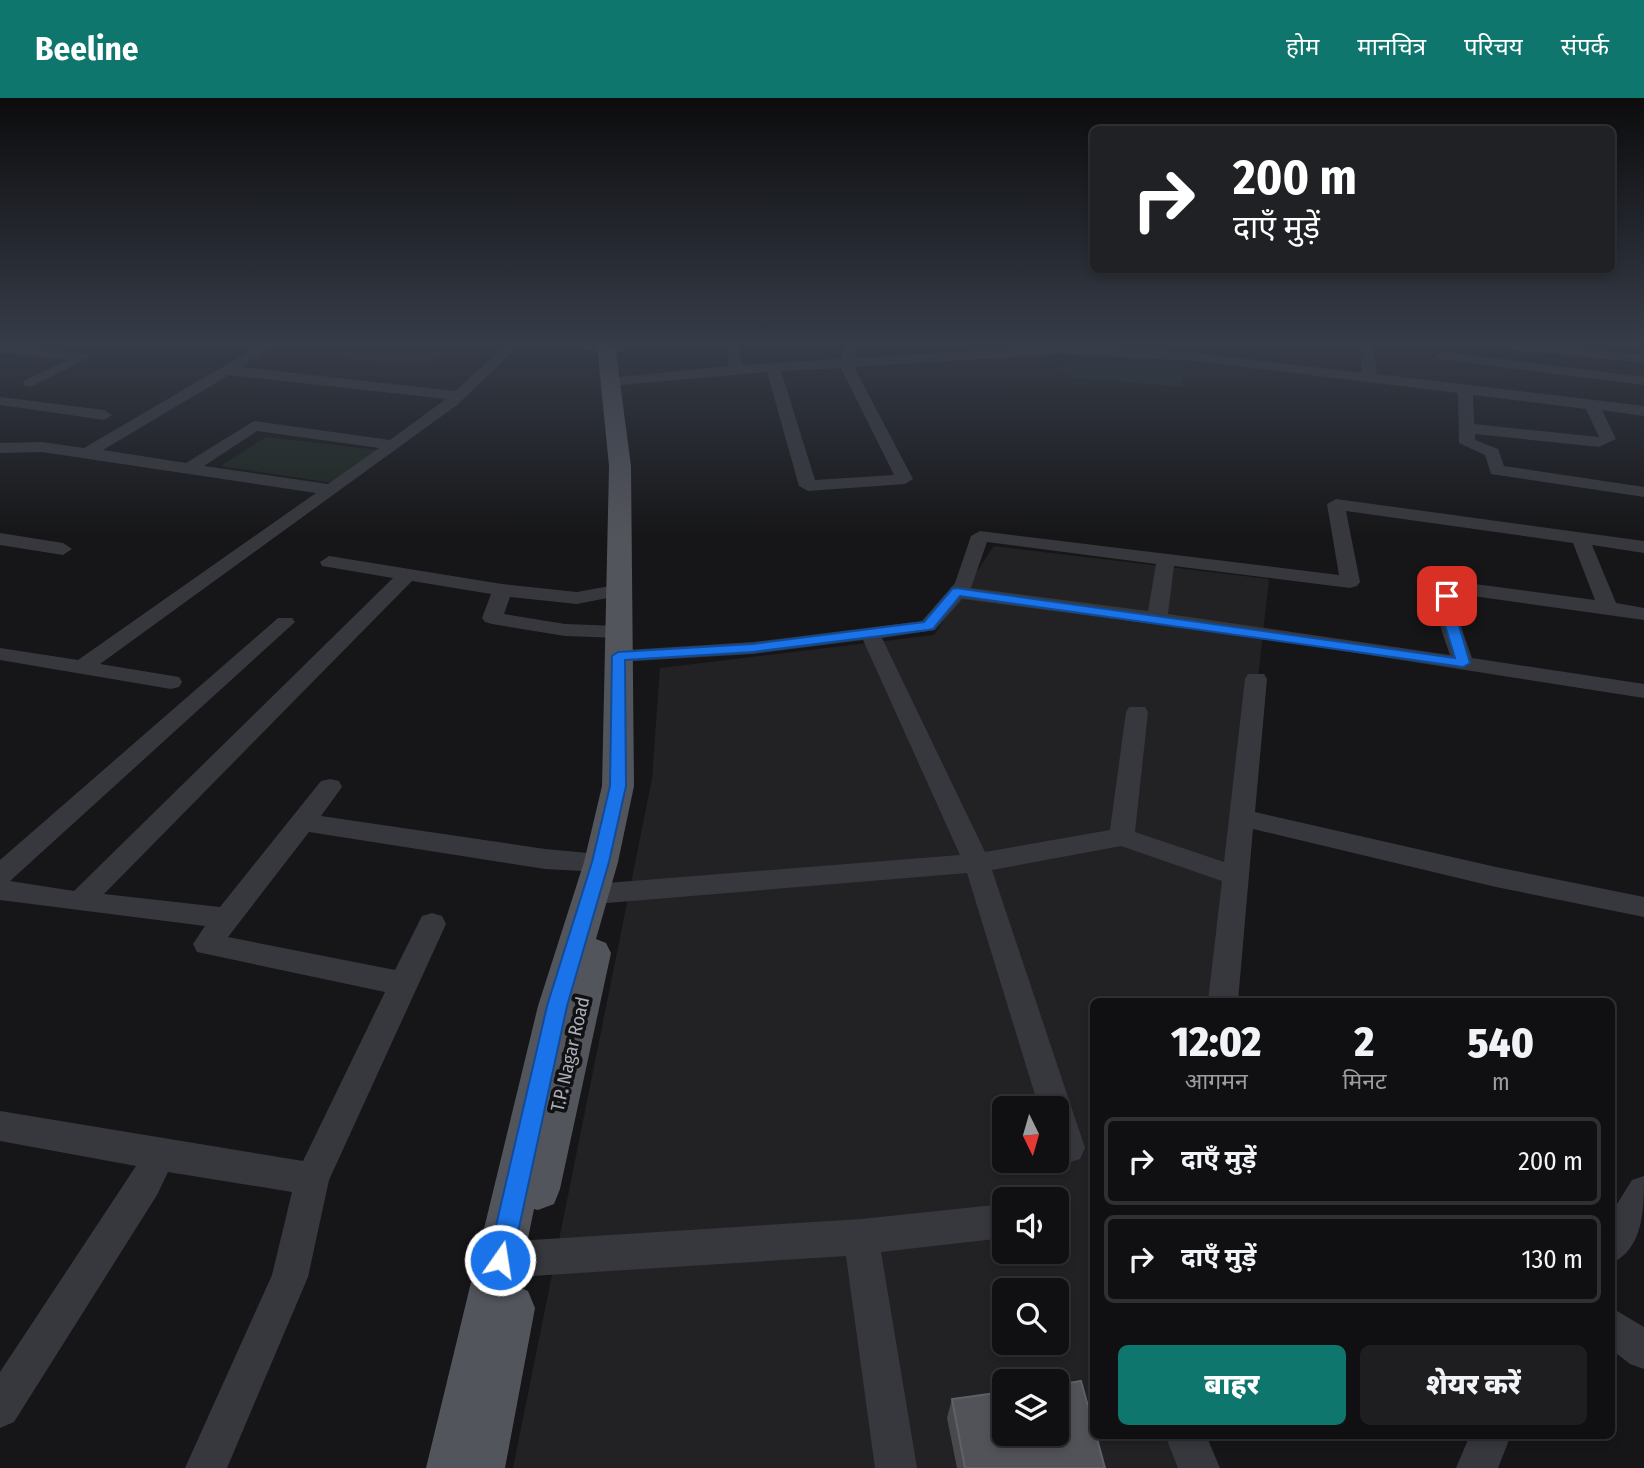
<!DOCTYPE html>
<html lang="hi">
<head>
<meta charset="utf-8">
<style>
	body { margin:0; font-family:"Fira Sans Condensed","Noto Sans Devanagari",sans-serif; background:#1e1e20; color:#f1f3f6; height:100vh; display:flex; flex-direction:column; font-size:26px; white-space:nowrap }
	* { box-sizing:border-box; margin:0 }
	p { font-size:23px; color:#9c9d9f }
	.icon { flex:none; width:38px; height:38px; fill:none; stroke:currentColor; stroke-width:2; stroke-linecap:round; stroke-linejoin:round }
	.map { position:relative; flex:1; overflow:hidden }
	.side { position:absolute; left:1090px; top:900px; width:525px; height:441px; display:flex; flex-direction:column; background:#101012; border-radius:10px; box-shadow:0 4px 10px #0003,0 0 0 2px #303032 }
	.side>* { flex:none }
	.banner { position:absolute; left:1090px; top:28px; width:525px; height:147px; border-radius:10px; box-shadow:0 4px 10px #0003,0 0 0 2px #303032; background:#202124; color:#fff; overflow:hidden }
	.needle { width:46px; rotate:175deg }
	.tools { position:absolute; left:992px; top:998px; display:grid; gap:14px }
	.tools a { display:grid; place-items:center; width:77px; height:77px; border-radius:10px; background:#101012; box-shadow:0 4px 10px #0003,0 0 0 2px #303032; font-size:35px }
	.pin { position:absolute; display:grid; place-items:center; width:60px; height:60px; color:#fff; margin:-30px; border-radius:14px; box-shadow:0 4px 10px #0006 }
	.me { position:absolute; width:77px; margin:-38px; rotate:13deg; stroke-linejoin:round; filter:drop-shadow(0 0 5px #0008) }
	.turn { display:flex; align-items:center; gap:24px; height:147px; padding:0 28px; font-size:32px }
	.turn .icon { width:91px; height:91px; stroke-width:2.5 }
	.turn b { display:block; font-size:49px; line-height:60px }
	.eta { display:flex; justify-content:space-evenly; align-items:center; height:119px; text-align:center }
	.eta b { font-size:42px; font-weight:800; line-height:49px }
	.primary-button { display:flex; gap:14px; margin-top:auto; padding:14px 28px }
	.primary-button a { flex:1; height:80px; border-radius:10px; background:#0f766e; color:#fff; font-size:28px; font-weight:800; line-height:80px; text-align:center }
	.primary-button a+a { background:#1e1e20; color:#f1f3f6 }
	ul { padding:0; list-style:none }
	li { display:flex; align-items:center; gap:21px; height:88px; margin:0 14px 10px; padding:0 14px; border:4px solid #303032; border-radius:10px }
	li div { flex:1 }
	li b { display:block; font-size:26px }
	li em { font-style:normal }
	header { display:flex; align-items:center; gap:42px; box-sizing:border-box; height:98px; padding:0 35px; background:#0f766e; color:#fff }
	header strong { font-size:33px }
	nav { display:flex; gap:38px; margin-inline-start:auto; font-size:24px }
	.map>svg:first-child { display:block }
	.built { fill:#222225; fill-rule:evenodd }
	.green { fill:#1e261f }
	.lines { fill:none; stroke-linecap:round; stroke-linejoin:round }
	.minor { fill:#37383d; fill-rule:evenodd }
	.major { fill:#53555c; fill-rule:evenodd }
	.wall { fill:#47494d }
	.building { fill:#525359; stroke:#5f6168; stroke-width:2 }
	.route { fill:#1a73e8; stroke:#114b97; stroke-width:2 }
	.labels { text-anchor:middle; dominant-baseline:central; stroke-width:7; stroke-linejoin:round; paint-order:stroke }
	.street-label { font-size:19px; fill:#a8adb8; stroke:#111113 }
</style>
</head>
<body>
<header>
<strong>Beeline</strong>
<nav><a>होम</a><a>मानचित्र</a><a>परिचय</a><a>संपर्क</a></nav>
</header>
<div class="map">
<svg width="1644" height="1370" viewBox="0 0 1644 1370">
	<rect width="100%" height="100%" fill="#161618"/>
	<!-- built -->
	<path class="built" d="M206 247H456L426 269Z
		M994 448 1269 481 1222 903H1094V1337H1181L1187 1370H513L652 681 660 570 934 537ZM1004 1010H1057V1062H1004ZM1004 1101H1057V1153H1004ZM1004 1192H1057V1244H1004ZM1004 1283H1057V1335H1004Z"/>
	<!-- green -->
	<path class="green" d="M1067 263 1184 268 1182 289 1066 279 1062 269Z
		M266 339 378 352 332 385 221 368Z"/>
	<g class="lines">
		<!-- minor -->
		<path class="minor" d="M0 247 84 255 91 259 30 289 25 288 23 285 25 282 68 262 0 255Z
			M260 247H276L241 269 455 293 506 247H520L457 307 100 566 179 579 182 584 179 589 171 591 0 562V550L78 562 316 395 42 354 0 355V345L42 344 84 350ZM229 277 446 301 390 342 254 323 186 365 103 352ZM257 333 379 350 328 386 204 368Z
			M561 247H621L625 250 618 254 568 251Z
			M727 247H739L742 267 841 261 847 247H860L855 260 1060 248 1196 255 1362 275 1360 247H1373L1377 276 1644 308V318L1602 312 1616 341 1599 349 1475 336V342L1498 351 1504 368 1644 389V399L1491 376 1485 357 1459 345 1458 295 1196 263 1060 256 854 269 913 381 905 386 808 393 799 388 767 274 610 288 603 284 610 280 728 268ZM841 270 894 377 815 382 781 273ZM1473 297 1586 311 1599 339 1474 326Z
			M1497 247H1541L1644 257V265L1504 251Z
			M1443 254 1644 279V287L1438 261 1436 258Z
			M0 299 104 312 112 317 104 322 0 307Z
			M1336 401 1644 443V455L1592 447 1616 505 1644 510V522L1459 496C1455 518 1465 539 1472 560L1644 586V600L1260 540 962 501 935 532 882 540 985 754 1110 732 1126 614 1129 609H1145L1148 614 1135 734 1224 764 1245 581 1248 576H1264L1267 581 1255 714 1496 769 1644 799V819L1496 789 1253 731 1238 903H1208L1222 783 1121 748 992 772 1085 1050 1080 1061 1068 1065 1057 1061V1010H1039L967 775 607 805 597 802 593 795 597 788 607 785 960 757 863 542 753 556 619 564 611 563 608 558 611 553 753 544 922 523 955 485 971 438 980 433 1339 477 1327 406ZM1346 413 1573 445 1595 502 1452 483 1445 485C1430 508 1442 533 1450 557L1168 516 1174 468 1350 490 1357 488 1360 484ZM987 444 1156 466 1148 513 971 490Z
			M0 435 63 445 72 451 63 457 0 447Z
			M329 458 502 486 577 494 621 486 628 488 631 492 628 496 577 506 510 499 504 516 565 526 619 528 626 530 629 534 626 538 619 540 565 538 492 526 485 524 482 520 491 496 412 483 104 796 220 809 321 683 330 681 339 683 342 689 321 718 545 751 610 757 614 764 610 771 601 774 545 771 309 734 228 839 395 872 422 818 432 815 442 818 446 826 329 1082 308 1179 227 1370H185L272 1177 292 1094 168 1074 157 1097 14 1324 0 1330V1274L136 1068 0 1043V1013L303 1063 385 894 197 854 193 846 205 828 0 802V762L278 520H292L295 524 10 783 74 793 393 480 322 468 320 464Z
			M1644 1078C1644 1110 1644 1150 1612 1165V1114L1632 1082Z
			M1004 1106V1140L881 1154 917 1370H875L846 1158 500 1180 487 1175 482 1162 487 1149 500 1144 861 1121Z
			M1612 1210 1644 1229V1271L1630 1266 1612 1252Z
			M1165 1337H1206L1220 1370H1178Z
			M1470 1337H1511L1498 1370H1456Z"/>
		<!-- major -->
		<path class="major" d="M597 247H615L631 368 634 688 618 764 596 841 606 845 611 855 560 1091 554 1106 538 1112 534 1111 518 1189 528 1193 535 1210 505 1370H426L538 908 584 764 602 688 609 368Z"/>
	</g>
	<!-- wall -->
	<path class="wall" d="M952 1301 1105 1370H957L947 1320Z"/>
	<!-- building -->
	<path class="building" d="M1081 1283 1094 1330V1337H1096L1105 1370H965L952 1301 1004 1294V1335H1057V1287Z"/>
	<!-- sky -->
	<linearGradient id="sky" x2="0" y2="1"><stop stop-color="#0c0c0d"/><stop offset="0.56" stop-color="#363c48"/><stop offset="1" stop-color="#363c48" stop-opacity="0"/></linearGradient>
	<rect width="1644" height="438" fill="url(#sky)"/>
	<!-- route -->
	<path class="route" d="M956 490 1455 560 1441 514 1440 498 1447 494 1453 498 1455 514 1470 565 1463 569 960 498 933 531 928 532 753 554 625 562 626 688 609 764 567 908 512 1162 509 1170 500 1174 492 1170 488 1162 547 908 592 764 610 688 612 558 618 554 753 546 924 524 952 491Z"/>
	<g class="labels">
		<!-- street labels -->
		<g class="street-label">
			<text transform="translate(570 956) rotate(-77)">T.P. Nagar Road</text>
		</g>
	</g>
</svg>
<div class="tools">
<a><svg class="needle" viewBox="-14 -14 28 28"><path d="M0-13l5 13h-10z" fill="#e53935"/><path d="M0 13l5-13h-10z" fill="#9c9d9f"/></svg></a>
<a><svg class="icon" aria-label="sound" viewBox="0 0 24 24"><path d="M4 9h4l5-4v14l-5-4H4zM17 9q2 3 0 6"/></svg></a>
<a><svg class="icon" aria-label="search" viewBox="0 0 24 24"><circle cx="10" cy="10" r="6"/><path d="M15 15l6 6"/></svg></a>
<a><svg class="icon" aria-label="layers" viewBox="0 0 24 24"><path d="M12 4l9 5-9 5-9-5zM3 14l9 5 9-5"/></svg></a>
</div>
<div class="pin" style="left:1447px;top:498px;background:#d93025"><svg class="icon" aria-label="arrive" viewBox="0 0 24 24"><path d="M6 21V4h12l-3 4 3 4H6"/></svg></div>
<svg class="me" style="left:500px;top:1162px" viewBox="-20 -20 40 40"><circle r="17" fill="#1a73e8" stroke="#fff" stroke-width="3"/><path d="M0-11L8 9 0 5-8 9z" fill="#fff"/></svg>
<div class="banner">
<div class="turn"><svg class="icon" aria-label="right" viewBox="0 0 24 24"><path d="M7 20v-9h11M14 6l5 5-5 5"/></svg><div><b>200 m</b>दाएँ मुड़ें</div></div>
</div>
<section class="side">
<div class="eta">
<div><b>12:02</b><p>आगमन</p></div>
<div><b>2</b><p>मिनट</p></div>
<div><b>540</b><p>m</p></div>
</div>
<ul>
<li><svg class="icon" aria-label="right" viewBox="0 0 24 24"><path d="M7 20v-9h11M14 6l5 5-5 5"/></svg><div><b>दाएँ मुड़ें</b></div><em>200 m</em></li>
<li><svg class="icon" aria-label="right" viewBox="0 0 24 24"><path d="M7 20v-9h11M14 6l5 5-5 5"/></svg><div><b>दाएँ मुड़ें</b></div><em>130 m</em></li>
</ul>
<div class="primary-button"><a>बाहर</a><a>शेयर करें</a></div>
</section>
</div>
</body>
</html>
